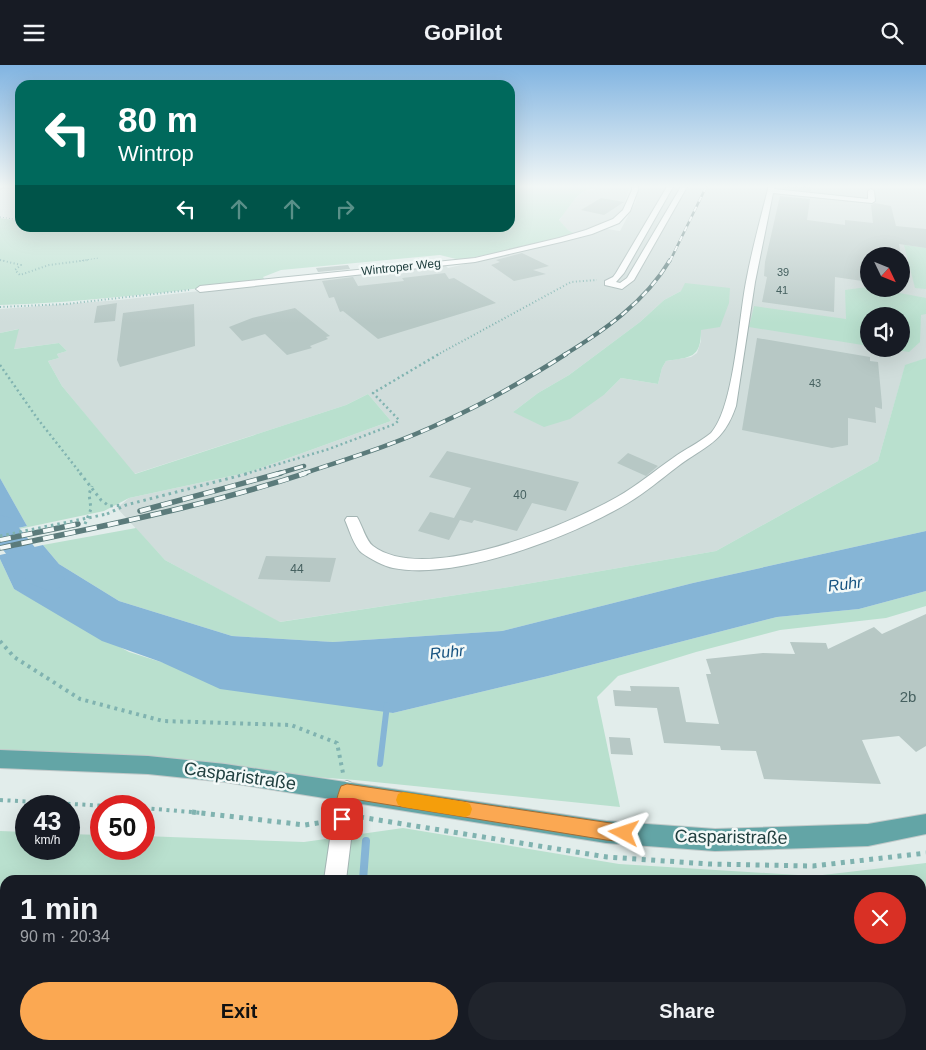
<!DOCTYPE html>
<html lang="en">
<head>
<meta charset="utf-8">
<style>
	body { margin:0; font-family:Helvetica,sans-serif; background:#20242c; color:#f1f3f6; height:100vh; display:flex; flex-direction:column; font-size:19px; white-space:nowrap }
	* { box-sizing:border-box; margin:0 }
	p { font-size:16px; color:#9ea1a6 }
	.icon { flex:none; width:28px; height:28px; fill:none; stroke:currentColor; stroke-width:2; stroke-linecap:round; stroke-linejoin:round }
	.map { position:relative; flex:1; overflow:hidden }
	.panel { position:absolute; left:0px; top:810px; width:926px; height:175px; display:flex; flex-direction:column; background:#171b24; border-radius:15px 15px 0 0; box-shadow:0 5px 20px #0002 }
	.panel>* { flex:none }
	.banner { position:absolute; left:15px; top:15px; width:500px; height:152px; border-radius:15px; box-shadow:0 5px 20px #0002; background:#00695c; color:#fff; overflow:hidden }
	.needle { width:32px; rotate:133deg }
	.controls { position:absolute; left:860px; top:182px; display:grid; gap:10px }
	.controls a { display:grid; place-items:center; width:50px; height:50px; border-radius:50%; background:#171b24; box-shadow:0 5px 20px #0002; font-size:25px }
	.speed { position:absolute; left:15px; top:730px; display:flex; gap:10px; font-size:25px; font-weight:700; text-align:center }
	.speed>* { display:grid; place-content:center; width:65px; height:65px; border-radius:50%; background:#171b24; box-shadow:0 5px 20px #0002; line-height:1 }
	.speed small { font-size:12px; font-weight:400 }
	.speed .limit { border:8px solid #d22; background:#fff; color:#111 }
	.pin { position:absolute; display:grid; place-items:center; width:42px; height:42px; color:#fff; margin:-21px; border-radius:10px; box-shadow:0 2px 8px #0006 }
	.me { position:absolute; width:55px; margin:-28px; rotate:275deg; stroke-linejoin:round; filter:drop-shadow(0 0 4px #0008) }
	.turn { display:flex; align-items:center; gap:18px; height:105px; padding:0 20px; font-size:22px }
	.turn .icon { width:65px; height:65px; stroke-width:2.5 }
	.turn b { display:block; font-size:35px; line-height:42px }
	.lanes { display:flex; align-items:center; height:48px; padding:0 20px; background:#0003; justify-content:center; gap:25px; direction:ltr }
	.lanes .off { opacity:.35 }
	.round { display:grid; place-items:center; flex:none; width:52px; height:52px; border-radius:26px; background:#20242c }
	.summary { display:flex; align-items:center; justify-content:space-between; height:85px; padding:0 20px }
	h1 { font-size:30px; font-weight:700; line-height:38px }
	.action { display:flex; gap:10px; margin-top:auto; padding:10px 20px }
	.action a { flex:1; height:58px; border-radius:30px; background:#fba852; color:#111; font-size:20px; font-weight:700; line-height:58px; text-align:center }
	.action a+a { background:#20242c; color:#f1f3f6 }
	header { display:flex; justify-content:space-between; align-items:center; height:65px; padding:0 20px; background:#171b24; font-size:22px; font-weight:700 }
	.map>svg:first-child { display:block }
	.built { fill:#d0dddb; fill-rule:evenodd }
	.green { fill:#b9e0ce }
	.water { fill:#86b5d6 }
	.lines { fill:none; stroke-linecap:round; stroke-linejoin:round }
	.stream-far1 { stroke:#86b5d6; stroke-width:6 }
	.stream { stroke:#86b5d6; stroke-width:8 }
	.river { fill:#86b5d6; fill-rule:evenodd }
	.building { fill:#b7c8c5 }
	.minor-casing { stroke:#a4b5b4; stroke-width:2 }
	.major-casing { stroke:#c1c9c9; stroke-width:2 }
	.path-far5 { stroke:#80b3b0; stroke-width:1; stroke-dasharray:1 2; stroke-linecap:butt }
	.path-far4 { stroke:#80b3b0; stroke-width:2; stroke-dasharray:1 2.5; stroke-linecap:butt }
	.path-far3 { stroke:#80b3b0; stroke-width:2.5; stroke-dasharray:2 3; stroke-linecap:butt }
	.path-far2 { stroke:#80b3b0; stroke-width:3; stroke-dasharray:2.5 4; stroke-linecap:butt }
	.path-far1 { stroke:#80b3b0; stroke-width:4; stroke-dasharray:3 4.5; stroke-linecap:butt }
	.path { stroke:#80b3b0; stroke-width:5; stroke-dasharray:4 5.5; stroke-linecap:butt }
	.minor { fill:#fff; fill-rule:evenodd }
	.major { fill:#63a5a6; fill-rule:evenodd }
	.rail-far3-casing { stroke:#5b7b7b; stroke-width:2.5 }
	.rail-far2-casing { stroke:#5b7b7b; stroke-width:4 }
	.rail-far1-casing { stroke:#5b7b7b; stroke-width:4.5 }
	.rail-casing { stroke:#5b7b7b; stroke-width:5.5 }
	.rail-far3 { stroke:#f3f9f8; stroke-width:2; stroke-dasharray:5.5; stroke-linecap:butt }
	.rail-far2 { stroke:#f3f9f8; stroke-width:2.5; stroke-dasharray:7; stroke-linecap:butt }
	.rail-far1 { stroke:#f3f9f8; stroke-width:3; stroke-dasharray:9; stroke-linecap:butt }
	.rail { stroke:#f3f9f8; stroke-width:4; stroke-dasharray:11; stroke-linecap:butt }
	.path-bridge { stroke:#80b3b0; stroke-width:3; stroke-dasharray:2.5 4; stroke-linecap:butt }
	.route { fill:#fba852; stroke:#a36d35 }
	.slow { fill:#f59e0b }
	.labels { text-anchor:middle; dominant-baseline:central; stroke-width:5; stroke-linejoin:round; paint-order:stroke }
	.far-number-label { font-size:11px; fill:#466160 }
	.far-street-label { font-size:12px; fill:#203f3f; stroke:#f3f9f8 }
	.number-label { font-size:12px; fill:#466160 }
	.near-number-label { font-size:15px; fill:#466160 }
	.water-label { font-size:16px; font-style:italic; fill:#165380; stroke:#f3f9f8 }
	.near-street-label { font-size:18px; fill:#203f3f; stroke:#f3f9f8 }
</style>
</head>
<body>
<header><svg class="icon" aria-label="menu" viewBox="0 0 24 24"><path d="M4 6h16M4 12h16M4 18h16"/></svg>GoPilot<svg class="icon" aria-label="search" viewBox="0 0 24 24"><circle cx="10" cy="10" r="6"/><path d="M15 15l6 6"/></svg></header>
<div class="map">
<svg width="926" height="985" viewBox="0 0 926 985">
	<rect width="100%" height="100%" fill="#e2edeb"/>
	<!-- built -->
	<path class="built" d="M607 120H630L622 147 614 154 576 169 568 165 559 156 571 137 585 126 603 123Z
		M637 120H926V293L905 301 878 396 716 486 509 522 279 557 165 495 117 443 129 433 250 407 391 356 368 329 346 340 134 409 62 321 48 296 59 293 57 289 67 286 59 278 13 284 18 264 0 268V244L119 235 444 199 448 203 569 175 607 164 620 166 636 136ZM869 191H901V224H869ZM681 226 701 265V276L697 288 691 292 666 296 662 303 658 319 621 313 605 329 513 347 538 328 569 310 640 257 664 235ZM869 251H901V284H869Z"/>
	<!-- green -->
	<path class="green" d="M510 120H607C601 124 594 123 587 125 574 130 568 145 559 155L568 165 576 169 515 184 460 195 440 190 281 205 263 212 265 215C178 226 89 237 0 240V153L20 156V162H510Z
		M904 180 926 183V224L915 223Z
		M685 218 730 223 729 238 720 262 701 265C701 294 690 292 666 296L662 303 658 319 621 313 605 329 570 354 544 362 513 347 538 328 569 310 640 257 664 235 681 226Z
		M867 222 869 224H879L926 233V249L921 250 920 277 909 287 889 284H901V251H869V281L749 262 754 241 846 254 845 225Z
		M19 264 14 284 59 278 67 286 57 289 59 293 48 296 62 321 135 409 346 340 368 329 391 356 250 407 129 433 104 446 0 468 27 461 0 413V268Z
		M926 293V466L693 518 502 566 333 577 232 571 119 536 59 499 43 480 136 463 165 495 280 557 509 522 716 486 878 396 905 300Z
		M0 494 14 524 129 587 161 597 393 648 548 611 777 552 859 544 926 526V541L886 553 780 565 696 587 618 611 597 632 620 742 355 715 0 689Z
		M403 763 619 799 814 811 926 798V985H372L373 980H921V815H5V980H372L370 985H0V766L26 767V784H69V769L101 770V784H144V771L304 777Z"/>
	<!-- water -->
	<path class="water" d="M0 413 27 461 0 467Z
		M926 466V526L859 544 777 552 548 611 393 648 220 624 161 597 102 576 14 524 0 494V490L43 480 59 499 119 536 232 571 333 577 502 566 693 518Z"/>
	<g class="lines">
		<!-- stream-far1 -->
		<path class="stream-far1" d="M380 699 387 640"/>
		<!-- stream -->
		<path class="stream" d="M363 815 366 776
			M348 985 349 980"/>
		<!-- river -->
		<path class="river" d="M0 450 11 453 51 502 60 506 65 514 60 522 49 526 29 518 0 481Z"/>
	</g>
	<!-- building -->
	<path class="building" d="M783 120H812L811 126 782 123Z
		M780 131 810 134 807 155 845 160V155L873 158 871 140 875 138 891 141 896 161 926 164V183L899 179 901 191H869V217L835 212 834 247 762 237 767 212 764 211 765 197Z
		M601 133 624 137 604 150 581 145Z
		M522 188 549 201 533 205 546 209 514 216 491 200 500 197 496 195Z
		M348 200 350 204 318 207 316 203Z
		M445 208 449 214 454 213 496 238 378 274 343 246 340 247 334 232 329 233 322 216 353 212 358 221 404 216 402 213Z
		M117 238 115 256 94 258 97 241Z
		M194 239 195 281 120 302 117 295 123 248Z
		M295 243 330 271 326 272 328 274 310 281 312 283 287 290 265 269 242 276 229 262 252 253Z
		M757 273 870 292V296L878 297 882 339V344L875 342 876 358 848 353V380L832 383 742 365Z
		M447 386 579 417 566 446 532 438 517 466 474 455 472 458 460 455 449 475 418 466 430 447 454 453 471 423 429 412Z
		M628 388 658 401 646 411 617 398Z
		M266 491 336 493 330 517 258 514Z
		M926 549V681L916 687 899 671 862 675 881 719 764 714 756 686 721 685 720 681 664 678 657 643 615 641 613 625 631 626 630 621 679 622 686 657 719 659 706 609H711L706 594 763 588 795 589 790 577 826 578 828 584 874 562 882 569Z
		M609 672 630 673 633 690 611 689Z"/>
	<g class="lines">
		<!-- minor casing -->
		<g class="minor-casing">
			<path id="minor" d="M0 120H7L0 124Z
				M632 120H638V125L630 146 619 158 592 169 561 177 475 197 200 227 196 224 200 221 475 193 559 173 586 165 613 154 623 145 632 125Z
				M668 120H674L624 208 616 217 620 218 627 213 682 120H688L634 215 622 224 605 220V216L613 212 616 208Z
				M769 120H775L774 124 868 134V126L871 124 874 126 875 136 872 138 773 128 755 217 736 341C723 379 706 380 677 402 661 414 646 427 628 438 573 471 458 516 393 503 384 501 370 494 362 488 354 482 349 464 345 455L347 452H357C362 460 366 476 373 481 425 520 566 461 617 432 637 421 654 406 673 393 685 384 699 378 711 368 734 343 739 252 746 217 752 184 761 152 769 120Z
				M347 716 354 719 357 726 346 815H324L337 726 340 719Z
				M301 980H327L326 985H300Z"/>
		</g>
		<!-- major casing -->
		<g class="major-casing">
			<path id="major" d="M0 685 148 691 225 699 606 756 715 764 868 759 926 749V769L868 781 715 786 606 778 225 717 148 709 0 703Z"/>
		</g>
		<!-- path-far5 -->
		<path class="path-far5" d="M0 152 20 155
			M0 195 4 196
			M79 196 99 193"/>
		<!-- path-far4 -->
		<path class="path-far4" d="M0 195 21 200 15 205 20 210 49 200 88 195
			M0 242 66 239 189 225
			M437 290 571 217 597 215"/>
		<!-- path-far3 -->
		<path class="path-far3" d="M0 300 37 353 81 409
			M245 409 329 384 395 359 399 355 373 328 439 289"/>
		<!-- path-far2 -->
		<path class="path-far2" d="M80 408 101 435 109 441 122 440
			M107 449 126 440 250 408
			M85 459 91 444 89 429 92 421"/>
		<!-- path-far1 -->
		<path class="path-far1" d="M0 576 14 592 80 634 163 656 291 660 337 678 343 708
			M0 735 108 741
			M144 743 203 748"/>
		<!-- path -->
		<path class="path" d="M192 747 305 760 324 757
			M360 752 607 792 709 799 813 801 926 788"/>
		<!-- minor -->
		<use href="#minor" class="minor"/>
		<!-- major -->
		<use href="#major" class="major"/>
		<!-- rail-far3 casing -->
		<g class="rail-far3-casing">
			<path id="rail-far3" d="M670 196 707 120"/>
		</g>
		<!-- rail-far2 casing -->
		<g class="rail-far2-casing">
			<path id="rail-far2" d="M564 290C605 265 645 237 670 195"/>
		</g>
		<!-- rail-far1 casing -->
		<g class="rail-far1-casing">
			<path id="rail-far1" d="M277 409 304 401
				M302 409C350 393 399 378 445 356 487 337 527 314 566 289"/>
		</g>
		<!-- rail casing -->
		<g class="rail-casing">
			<path id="rail" d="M140 446 281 408
				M0 475 78 459
				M0 483C102 461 206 441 306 408"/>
		</g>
		<!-- rail-far3 -->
		<use href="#rail-far3" class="rail-far3"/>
		<!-- rail-far2 -->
		<use href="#rail-far2" class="rail-far2"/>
		<!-- rail-far1 -->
		<use href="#rail-far1" class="rail-far1"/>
		<!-- rail -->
		<use href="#rail" class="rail"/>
		<!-- path-bridge -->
		<path class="path-bridge" d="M0 471 107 449"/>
	</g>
	<!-- sky -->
	<linearGradient id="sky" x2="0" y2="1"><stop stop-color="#81b4e1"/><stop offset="0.47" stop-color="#f2f7f6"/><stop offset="1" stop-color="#f2f7f6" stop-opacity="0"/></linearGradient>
	<rect width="926" height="258" fill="url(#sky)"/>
	<!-- route -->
	<path class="route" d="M347 719 624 760 630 763 632 768 630 774 624 777 606 775 353 734 347 759 342 762 336 759C332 749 337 731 341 721Z"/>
	<!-- slow -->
	<path class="slow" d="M403 727 465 737 470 739 472 744 470 750 465 752 403 742 398 740 396 735 398 729Z"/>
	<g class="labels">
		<!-- far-number labels -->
		<g class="far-number-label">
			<text x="783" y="207">39</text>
			<text x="782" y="225">41</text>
			<text x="815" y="318">43</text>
		</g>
		<!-- far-street labels -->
		<g class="far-street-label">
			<text transform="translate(401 202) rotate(-6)">Wintroper Weg</text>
		</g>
		<!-- number labels -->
		<g class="number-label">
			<text x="520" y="430">40</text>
			<text x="297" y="504">44</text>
		</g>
		<!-- near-number labels -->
		<g class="near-number-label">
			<text x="908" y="631">2b</text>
		</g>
		<!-- water labels -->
		<g class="water-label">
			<text transform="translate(845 519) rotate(-7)">Ruhr</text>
			<text transform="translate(447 587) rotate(-6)">Ruhr</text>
		</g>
		<!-- near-street labels -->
		<g class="near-street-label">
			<text transform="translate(240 711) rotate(8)">Casparistraße</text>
			<text transform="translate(731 772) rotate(1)">Casparistraße</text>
		</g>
	</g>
</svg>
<div class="controls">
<a><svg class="needle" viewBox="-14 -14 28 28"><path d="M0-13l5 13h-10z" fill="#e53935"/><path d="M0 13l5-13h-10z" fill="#9ea1a6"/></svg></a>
<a><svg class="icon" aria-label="sound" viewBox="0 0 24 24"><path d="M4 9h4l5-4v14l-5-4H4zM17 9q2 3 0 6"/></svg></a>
</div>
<div class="speed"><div>43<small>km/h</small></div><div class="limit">50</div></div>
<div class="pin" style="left:342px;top:754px;background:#d93025"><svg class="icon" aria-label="arrive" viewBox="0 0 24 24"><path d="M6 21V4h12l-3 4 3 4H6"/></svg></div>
<svg class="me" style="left:624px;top:768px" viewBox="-20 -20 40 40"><path d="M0-17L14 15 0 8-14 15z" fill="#fba852" stroke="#fff" stroke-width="4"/></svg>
<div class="banner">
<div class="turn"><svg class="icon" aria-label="left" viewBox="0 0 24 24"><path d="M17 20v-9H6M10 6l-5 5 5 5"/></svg><div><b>80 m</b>Wintrop</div></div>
<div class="lanes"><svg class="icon" aria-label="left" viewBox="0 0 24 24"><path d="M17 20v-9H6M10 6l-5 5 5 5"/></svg><svg class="icon off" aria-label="ahead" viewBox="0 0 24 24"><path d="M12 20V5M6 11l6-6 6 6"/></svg><svg class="icon off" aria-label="ahead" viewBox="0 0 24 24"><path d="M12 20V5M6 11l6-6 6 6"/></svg><svg class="icon off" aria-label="right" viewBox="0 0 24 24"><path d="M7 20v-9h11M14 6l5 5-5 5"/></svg></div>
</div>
<section class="panel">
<div class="summary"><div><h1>1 min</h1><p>90 m · 20:34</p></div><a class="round" style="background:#d93025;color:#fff"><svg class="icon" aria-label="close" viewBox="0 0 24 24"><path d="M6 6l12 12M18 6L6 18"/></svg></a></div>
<div class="action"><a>Exit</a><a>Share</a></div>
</section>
</div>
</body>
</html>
